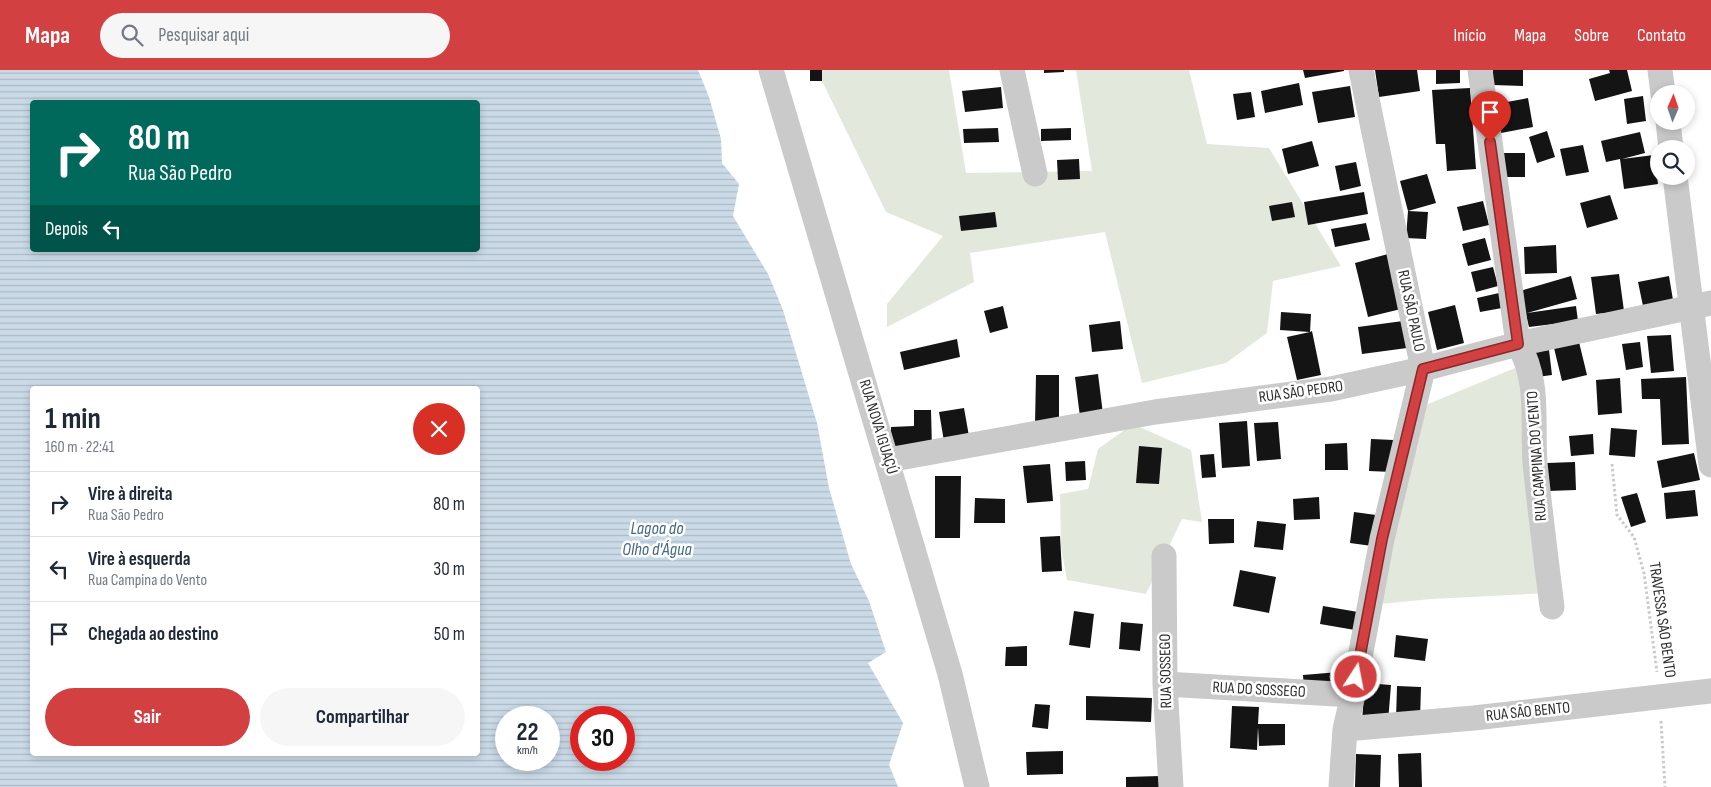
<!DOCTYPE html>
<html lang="pt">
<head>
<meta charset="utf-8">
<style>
	body { margin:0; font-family:"Sofia Sans Condensed",sans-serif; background:#f6f6f7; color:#1f2937; height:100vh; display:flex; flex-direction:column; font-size:19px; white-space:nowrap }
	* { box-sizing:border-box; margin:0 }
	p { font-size:16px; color:#747a83 }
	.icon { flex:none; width:28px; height:28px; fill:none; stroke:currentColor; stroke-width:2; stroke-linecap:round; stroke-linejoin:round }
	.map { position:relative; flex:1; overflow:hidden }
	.side { position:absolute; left:30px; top:316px; width:450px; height:370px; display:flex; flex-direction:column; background:#fff; border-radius:5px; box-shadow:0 2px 8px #0003 }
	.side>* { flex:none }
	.banner { position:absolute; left:30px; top:30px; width:450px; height:152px; border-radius:5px; box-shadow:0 2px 8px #0003; background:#00695c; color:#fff; overflow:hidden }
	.needle { width:32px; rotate:2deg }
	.buttons { position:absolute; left:1650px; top:15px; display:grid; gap:10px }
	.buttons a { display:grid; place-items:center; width:45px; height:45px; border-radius:50%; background:#fff; box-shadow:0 2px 8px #0003; font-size:25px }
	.speed { position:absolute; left:495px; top:636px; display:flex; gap:10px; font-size:25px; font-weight:700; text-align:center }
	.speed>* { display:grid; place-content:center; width:65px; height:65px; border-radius:50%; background:#fff; box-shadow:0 2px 8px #0003; line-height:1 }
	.speed small { font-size:12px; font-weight:400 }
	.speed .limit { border:8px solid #d22; background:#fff; color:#111 }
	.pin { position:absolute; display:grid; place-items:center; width:42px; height:42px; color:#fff; margin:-51px -21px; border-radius:50% 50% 50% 0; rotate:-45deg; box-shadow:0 0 5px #0007 }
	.pin .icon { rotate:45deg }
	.me { position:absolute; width:55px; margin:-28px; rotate:11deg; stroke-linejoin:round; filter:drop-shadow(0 0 4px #0008) }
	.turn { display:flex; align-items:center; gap:18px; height:105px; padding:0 15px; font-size:22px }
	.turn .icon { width:65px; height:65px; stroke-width:2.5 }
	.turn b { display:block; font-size:35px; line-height:42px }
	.then { display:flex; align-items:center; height:48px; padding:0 15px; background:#0003; gap:10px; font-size:19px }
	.round { display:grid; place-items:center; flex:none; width:52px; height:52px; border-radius:26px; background:#f6f6f7 }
	.summary { display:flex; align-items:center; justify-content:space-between; height:85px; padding:0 15px }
	h1 { font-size:30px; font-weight:700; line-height:38px }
	.button { display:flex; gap:10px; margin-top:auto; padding:10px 15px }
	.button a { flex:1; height:58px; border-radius:30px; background:#d24041; color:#fff; font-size:20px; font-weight:700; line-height:58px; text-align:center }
	.button a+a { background:#f6f6f7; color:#1f2937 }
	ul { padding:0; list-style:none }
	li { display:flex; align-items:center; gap:15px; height:65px; padding:0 15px; border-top:1px solid #e0e1e3 }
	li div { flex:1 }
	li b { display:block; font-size:19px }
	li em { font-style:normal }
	header { display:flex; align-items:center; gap:30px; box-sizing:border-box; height:70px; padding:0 25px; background:#d24041; color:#fff }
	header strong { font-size:24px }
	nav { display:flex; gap:28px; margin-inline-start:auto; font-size:18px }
	.search { width:350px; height:45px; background:#f6f6f7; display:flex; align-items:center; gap:12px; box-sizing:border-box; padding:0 18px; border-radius:28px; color:#747a83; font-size:19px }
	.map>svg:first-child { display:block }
	.grass { fill:#e2e9dc }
	.water { fill:url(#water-rules); fill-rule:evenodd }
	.building { fill:#141414 }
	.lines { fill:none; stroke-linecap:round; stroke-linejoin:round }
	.path { stroke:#cacaca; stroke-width:3; stroke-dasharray:2.5 2.5; stroke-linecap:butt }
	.minor { stroke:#cacaca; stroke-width:25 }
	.route-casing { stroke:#882a2a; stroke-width:12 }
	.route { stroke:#d24041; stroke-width:9 }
	.labels { text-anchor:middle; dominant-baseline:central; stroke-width:5; stroke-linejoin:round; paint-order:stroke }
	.street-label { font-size:16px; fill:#2d2d2d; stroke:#fff }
	.water-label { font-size:18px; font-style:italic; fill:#446886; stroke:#fff }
</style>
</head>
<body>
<header>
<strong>Mapa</strong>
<div class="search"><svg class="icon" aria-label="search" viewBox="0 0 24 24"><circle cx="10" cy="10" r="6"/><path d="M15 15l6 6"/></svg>Pesquisar aqui</div>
<nav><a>Início</a><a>Mapa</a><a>Sobre</a><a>Contato</a></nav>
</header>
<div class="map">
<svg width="1711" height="717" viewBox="0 0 1711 717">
	<defs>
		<pattern id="water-rules" width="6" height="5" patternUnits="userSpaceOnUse" patternTransform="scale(1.25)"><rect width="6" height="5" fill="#cadae7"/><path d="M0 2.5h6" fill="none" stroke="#aebbc6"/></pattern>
	</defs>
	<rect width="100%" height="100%" fill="#fff"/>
	<!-- grass -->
	<path class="grass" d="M821 0H949L966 103 1092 101 1076 0H1189L1207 74 1269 78 1341 196 1273 211 1267 263 1226 293 1142 313 1105 162 970 183 974 212 887 257V234L943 166 886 142 822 11Z
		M1515 298 1526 319 1550 523 1431 529 1370 535 1421 337Z
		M1133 354 1191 380 1202 452 1182 449 1146 524 1067 510 1061 477 1060 424 1088 419 1098 379Z"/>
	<!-- water -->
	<path class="water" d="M0 0H698L709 27 721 69 722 93 739 114 733 146 768 204 783 240 817 353 829 418 851 494 869 531 886 582 868 593 903 653 889 695 898 717H0ZM32 32H478V180H32ZM32 319H478V684H32ZM506 648H549V690H506ZM581 648H624V690H581Z"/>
	<!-- building -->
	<path class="building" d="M810 0H822V11H810Z
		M1044 0H1064V2L1044 3Z
		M1303 0H1344V1L1305 8Z
		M1375 0H1417L1420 21 1379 27Z
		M1436 0H1460V13L1436 14Z
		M1493 0H1523V16L1493 15Z
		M1609 0H1627L1632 21 1595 31 1589 9 1610 3Z
		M1299 13 1303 35 1265 43 1261 21Z
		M1350 16 1355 47 1318 53 1312 22Z
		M1001 17 1003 38 965 42 962 21Z
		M1470 18 1476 99 1447 101 1445 74H1436L1432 20Z
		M1251 22 1255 47 1237 50 1233 24Z
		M1643 26 1646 51 1627 54 1624 29Z
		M1528 28 1533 57 1501 63 1496 34Z
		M998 58 999 72 964 73 963 59Z
		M1071 58V70L1041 71V59Z
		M1547 61 1555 87 1537 93 1529 67Z
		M1640 62 1645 83 1622 89 1654 85 1658 114 1624 119 1620 89 1606 92 1601 71Z
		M1312 71 1319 96 1288 104 1282 79Z
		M1583 75 1589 102 1566 106 1560 79Z
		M1499 83H1525V107H1499Z
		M1079 89 1080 109 1058 110 1057 90Z
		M1356 92 1361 116 1340 121 1335 96Z
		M1427 104 1436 133 1408 141 1400 111Z
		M1364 122 1368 144 1308 155 1304 132Z
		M1610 125 1618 149 1587 158 1580 133Z
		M1483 131 1489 155 1463 161 1457 137Z
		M1292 132 1295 147 1272 151 1269 136Z
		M1408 141 1428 142 1426 169 1406 168Z
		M995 142 997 157 961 161 959 146Z
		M1366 153 1370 170 1335 177 1331 159Z
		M1485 168 1491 190 1468 196 1462 174Z
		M1556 175 1557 203 1525 204 1524 177Z
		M1388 184 1401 239 1368 247 1355 193Z
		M1493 197 1498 216 1476 222 1471 202Z
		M1619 204 1624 241 1596 244 1591 207Z
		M1571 206 1577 229 1527 243 1576 236 1578 251 1529 257 1520 221Z
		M1669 206 1673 230 1643 236 1638 212Z
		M1499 223 1502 238 1480 242 1477 228Z
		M1455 235 1464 273 1437 280 1428 242Z
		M1003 236 1008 258 990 263 984 241Z
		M1281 242 1311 244 1310 262 1312 261 1321 305 1297 310 1287 267 1310 262 1280 260Z
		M1120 251 1123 279 1092 282 1089 255Z
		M1403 251 1407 278 1362 284 1358 257Z
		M1671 265 1674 301 1651 303 1647 266Z
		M957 269 960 287 904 300 900 282Z
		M1579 272 1587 305 1562 311 1554 278Z
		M1640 272 1643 297 1626 300 1622 274Z
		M1549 280 1552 305 1537 307 1534 282Z
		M1098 304 1103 344 1080 347 1075 307Z
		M1036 305H1059V354H1035Z
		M1686 307 1689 374 1662 375 1660 329H1642L1641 309Z
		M1620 308 1622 343 1598 345 1596 310Z
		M964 338 970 372 945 377 939 342Z
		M914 340H931L932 379 891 380V357L914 356Z
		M1247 351 1250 396 1222 398 1219 353Z
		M1278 352 1281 389 1257 391 1254 353Z
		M1611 358 1637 360 1635 387 1609 385Z
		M1593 364 1594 384 1571 386 1569 366Z
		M1371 369 1394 370 1392 402 1369 401Z
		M1347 373 1348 400H1325V374Z
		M1139 376 1162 378 1159 414 1136 413Z
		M1694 383 1700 410 1662 418 1657 391Z
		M1214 384 1216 407 1202 408 1200 385Z
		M1085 391 1086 410 1066 411 1065 392Z
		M1575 392 1576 420 1548 421 1547 393Z
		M1050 394 1053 431 1027 433 1023 396Z
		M935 406H961L960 468H935Z
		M1695 420 1698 446 1666 449 1664 423Z
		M1637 423 1646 452 1631 457 1621 427Z
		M1319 427 1320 449 1294 450 1293 429Z
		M975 428 1005 429V453H974Z
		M1354 442 1376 445 1372 476 1350 473Z
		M1208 449H1234V473L1209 474Z
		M1257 451 1286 454 1283 480 1254 477Z
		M1060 466 1062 501 1042 502 1040 467Z
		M1240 500 1276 507 1269 543 1233 536Z
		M1323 536 1358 542 1355 560 1320 554Z
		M1074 541 1094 544 1090 578 1069 575Z
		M1121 552 1143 554 1140 581 1119 579Z
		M1396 565 1428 569 1425 591 1394 587Z
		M1027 576V596H1005L1006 577Z
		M1339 602 1341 617 1304 620 1303 605Z
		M1365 613 1391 615 1388 652 1362 650Z
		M1397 616 1421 617 1420 650 1396 649Z
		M1086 626 1152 628 1151 652 1086 650Z
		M1035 634 1050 635 1048 659 1032 657Z
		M1232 636 1259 637 1258 654H1285V675L1259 676 1258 657 1257 680 1230 678Z
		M1063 681V704L1027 705 1026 682Z
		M1421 683 1422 717H1399L1398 684Z
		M1356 684 1381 685 1380 717H1355Z
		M1160 706V717H1126V707Z"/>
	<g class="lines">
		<!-- path -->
		<path class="path" d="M1612 394 1617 445 1634 467 1644 503 1657 602
			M1661 651 1665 717"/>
		<!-- minor -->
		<path class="minor" d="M771 0 950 604 977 717
			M1012 0 1035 104
			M1480 0 1518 274C1540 310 1532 353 1535 393 1540 441 1546 489 1552 537
			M1660 0 1663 24
			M1668 51 1671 79
			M1675 106 1711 395
			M888 390 1155 342 1331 319 1423 299 1518 274 1711 233
			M1164 486 1165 614 1171 717
			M1165 614 1353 625
			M1345 659 1474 648 1711 621
			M1341 717 1345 659 1353 625 1382 469 1423 299 1361 0"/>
	</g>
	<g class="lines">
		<!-- route casing -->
		<g class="route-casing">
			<path id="route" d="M1356 607 1382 469 1423 299 1518 274 1490 72"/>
		</g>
		<!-- route -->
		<use href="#route" class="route"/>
	</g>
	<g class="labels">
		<!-- street labels -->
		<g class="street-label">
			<text transform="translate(1411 241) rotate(78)">RUA SÃO PAULO</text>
			<text transform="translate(1301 322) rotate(-8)">RUA SÃO PEDRO</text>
			<text transform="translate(878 357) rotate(73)">RUA NOVA IGUAÇÚ</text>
			<text transform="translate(1537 386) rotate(-94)">RUA CAMPINA DO VENTO</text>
			<text transform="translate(1662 550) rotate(82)">TRAVESSA SÃO BENTO</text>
			<text transform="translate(1166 601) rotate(-91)">RUA SOSSEGO</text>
			<text transform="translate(1259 620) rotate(3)">RUA DO SOSSEGO</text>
			<text transform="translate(1528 642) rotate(-6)">RUA SÃO BENTO</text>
		</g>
		<!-- water labels -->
		<g class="water-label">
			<text x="657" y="458">Lagoa do<tspan x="657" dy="21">Olho d'Água</tspan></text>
		</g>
	</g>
</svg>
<div class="buttons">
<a><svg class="needle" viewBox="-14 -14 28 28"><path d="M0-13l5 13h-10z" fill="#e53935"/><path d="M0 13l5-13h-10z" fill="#747a83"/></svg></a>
<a><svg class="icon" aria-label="search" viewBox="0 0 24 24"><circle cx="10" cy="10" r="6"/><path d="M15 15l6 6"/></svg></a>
</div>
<div class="speed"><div>22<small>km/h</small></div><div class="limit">30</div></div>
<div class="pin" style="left:1490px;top:72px;background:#d93025"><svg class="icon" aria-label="arrive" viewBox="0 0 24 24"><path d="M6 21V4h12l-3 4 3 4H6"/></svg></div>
<svg class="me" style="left:1356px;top:607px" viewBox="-20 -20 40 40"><circle r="17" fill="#d24041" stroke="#fff" stroke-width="3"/><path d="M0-11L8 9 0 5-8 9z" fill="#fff"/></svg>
<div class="banner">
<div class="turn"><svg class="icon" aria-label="right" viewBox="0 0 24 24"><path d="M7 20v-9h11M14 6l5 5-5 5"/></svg><div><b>80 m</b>Rua São Pedro</div></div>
<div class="then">Depois<svg class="icon" aria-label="left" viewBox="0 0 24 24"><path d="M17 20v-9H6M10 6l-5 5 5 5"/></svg></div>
</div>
<section class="side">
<div class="summary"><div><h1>1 min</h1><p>160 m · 22:41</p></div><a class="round" style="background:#d93025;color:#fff"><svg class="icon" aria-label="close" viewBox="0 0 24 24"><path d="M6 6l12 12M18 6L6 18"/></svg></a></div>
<ul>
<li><svg class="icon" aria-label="right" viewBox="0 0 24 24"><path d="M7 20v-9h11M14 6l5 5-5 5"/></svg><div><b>Vire à direita</b><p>Rua São Pedro</p></div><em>80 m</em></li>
<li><svg class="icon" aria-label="left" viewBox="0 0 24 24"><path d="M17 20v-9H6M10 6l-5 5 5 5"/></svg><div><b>Vire à esquerda</b><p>Rua Campina do Vento</p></div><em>30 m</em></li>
<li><svg class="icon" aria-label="arrive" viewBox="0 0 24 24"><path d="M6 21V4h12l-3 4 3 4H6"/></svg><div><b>Chegada ao destino</b></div><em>50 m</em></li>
</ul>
<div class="button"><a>Sair</a><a>Compartilhar</a></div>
</section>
</div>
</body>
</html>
